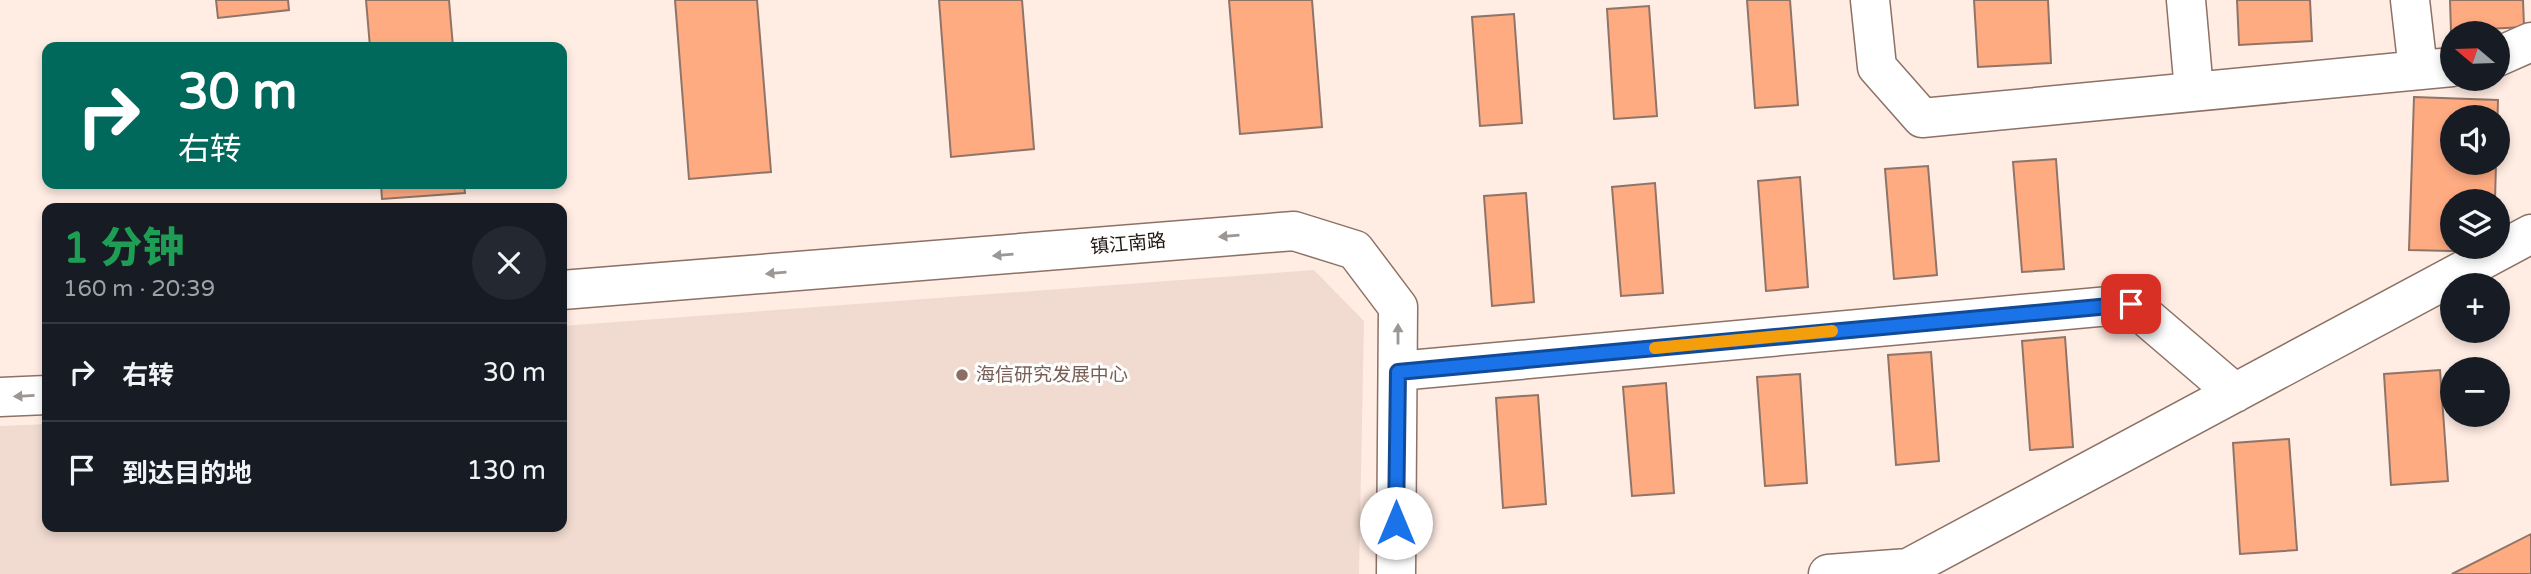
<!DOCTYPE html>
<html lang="zh">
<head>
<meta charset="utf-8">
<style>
	body { margin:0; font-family:"Varela Round","Noto Sans SC",sans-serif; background:#242831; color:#f1f3f6; height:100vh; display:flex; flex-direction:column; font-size:26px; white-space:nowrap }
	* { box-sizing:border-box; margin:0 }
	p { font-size:23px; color:#9ea1a6 }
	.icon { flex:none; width:38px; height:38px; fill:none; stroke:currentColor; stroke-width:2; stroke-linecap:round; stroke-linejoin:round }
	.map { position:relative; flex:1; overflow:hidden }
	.details { position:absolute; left:42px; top:203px; width:525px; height:329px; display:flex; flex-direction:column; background:#171b24; border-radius:14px; box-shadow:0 4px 10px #0003 }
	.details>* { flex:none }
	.guide { position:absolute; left:42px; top:42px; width:525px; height:147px; border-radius:14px; box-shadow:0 4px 10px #0003; background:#00695c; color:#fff; overflow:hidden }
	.needle { width:46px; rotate:289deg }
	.tools { position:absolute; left:2440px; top:21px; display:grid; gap:14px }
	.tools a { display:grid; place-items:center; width:70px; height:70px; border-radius:50%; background:#171b24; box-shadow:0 4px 10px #0003; font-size:35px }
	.pin { position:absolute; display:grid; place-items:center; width:60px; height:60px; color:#fff; margin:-30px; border-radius:14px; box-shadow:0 4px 10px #0006 }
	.me { position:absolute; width:77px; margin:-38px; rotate:0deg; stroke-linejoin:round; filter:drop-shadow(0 0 5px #0008) }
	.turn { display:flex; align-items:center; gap:24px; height:147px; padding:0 21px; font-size:32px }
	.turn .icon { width:91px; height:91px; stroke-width:2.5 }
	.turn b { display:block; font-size:49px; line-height:60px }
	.round { display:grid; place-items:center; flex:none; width:74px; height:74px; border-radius:37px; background:#242831 }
	.headline { display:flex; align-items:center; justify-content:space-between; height:119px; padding:0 21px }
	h1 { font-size:42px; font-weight:800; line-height:52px; color:#1e9e55 }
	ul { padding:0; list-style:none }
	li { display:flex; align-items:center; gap:21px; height:98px; padding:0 21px; border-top:2px solid #363941 }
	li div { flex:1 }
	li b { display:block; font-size:26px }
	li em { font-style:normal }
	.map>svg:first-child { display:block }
	.built { fill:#f1dbd0 }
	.building { fill:#feab82; stroke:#8f7467; stroke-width:2 }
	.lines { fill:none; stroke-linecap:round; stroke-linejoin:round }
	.minor-casing { stroke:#8c7165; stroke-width:41 }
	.minor { stroke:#fff; stroke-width:38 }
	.oneway { fill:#9b9794 }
	.route-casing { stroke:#114b97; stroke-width:18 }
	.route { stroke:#1a73e8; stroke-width:12 }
	.slow { stroke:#f59e0b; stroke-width:12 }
	.education-dot { fill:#8d6e63; stroke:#fefefe; stroke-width:2.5 }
	.labels { text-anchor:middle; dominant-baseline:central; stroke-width:6; stroke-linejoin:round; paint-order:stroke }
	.street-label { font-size:19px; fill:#211712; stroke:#fefefe }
	.education-label { font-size:19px; fill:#785e54; stroke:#fefefe; text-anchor:start }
</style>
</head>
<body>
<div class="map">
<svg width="2531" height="574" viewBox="0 0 2531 574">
	<rect width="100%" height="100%" fill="#ffece3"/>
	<!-- built -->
	<path class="built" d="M1314 270 1364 321 1359 574H0V426L47 424V527H562V326Z"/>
	<!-- building -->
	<path class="building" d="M216 0H288L289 10 218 18Z
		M366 0H449L453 47H370Z
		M675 0H757L771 172 689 179Z
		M939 0H1022L1034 149 951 157Z
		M1229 0H1312L1322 127 1240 134Z
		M1747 0H1790L1798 105 1755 108Z
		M1974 0H2048L2051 63 1978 67Z
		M2237 0H2310L2312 41 2239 45Z
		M2450 0H2523L2524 27 2451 31Z
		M1649 6 1657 116 1614 119 1607 9Z
		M1514 14 1522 123 1480 126 1472 17Z
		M2414 97 2498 100 2497 135V117H2452V163H2496L2495 201H2452V247H2494V252L2409 250Z
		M2056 159 2064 269 2022 272 2013 162Z
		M1928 166 1937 275 1894 279 1885 169Z
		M1800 177 1808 287 1766 291 1758 181Z
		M1655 183 1663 293 1621 296 1612 187Z
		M381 184H464L465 193 382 199Z
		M1526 193 1534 302 1492 306 1484 196Z
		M2065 337 2073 447 2030 450 2022 341Z
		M1931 352 1939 461 1896 465 1888 355Z
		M2440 370 2448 481 2391 485 2384 374Z
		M1800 374 1807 483 1765 486 1757 377Z
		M1666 383 1674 493 1632 496 1623 387Z
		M1538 395 1546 504 1503 508 1496 398Z
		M2289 439 2297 550 2240 554 2233 443Z
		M2531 534V574H2452Z"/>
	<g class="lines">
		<!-- minor casing -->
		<g class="minor-casing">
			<path id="minor" d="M1870 0 1877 67 1922 118 2452 67
				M2186 0 2194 91
				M2410 0 2418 70
				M2497 57 2531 42
				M562 290 1294 231 1355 250 1398 307 1396 574
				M1398 371 2131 304 2235 393
				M0 397 47 395
				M1828 574 1908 568 2531 234"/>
		</g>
		<!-- minor -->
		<use href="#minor" class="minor"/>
	</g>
	<!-- one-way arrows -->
	<defs><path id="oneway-solid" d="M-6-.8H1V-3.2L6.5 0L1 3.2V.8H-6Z" transform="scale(1.75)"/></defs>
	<g class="oneway">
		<use href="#oneway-solid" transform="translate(1229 236) rotate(175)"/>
		<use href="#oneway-solid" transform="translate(1003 255) rotate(175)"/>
		<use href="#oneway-solid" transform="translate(776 273) rotate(175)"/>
		<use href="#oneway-solid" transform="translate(1398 334) rotate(-90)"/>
		<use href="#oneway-solid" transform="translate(24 396) rotate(177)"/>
	</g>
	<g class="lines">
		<!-- route casing -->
		<g class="route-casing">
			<path id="route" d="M1396 523 1398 372 2131 304"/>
		</g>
		<!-- route -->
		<use href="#route" class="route"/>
		<!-- slow -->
		<path class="slow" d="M1655 348 1832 331"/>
	</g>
	<!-- markers -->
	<circle class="education-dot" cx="962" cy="375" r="7"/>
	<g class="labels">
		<!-- street labels -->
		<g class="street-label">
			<text transform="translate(1128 244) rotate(-5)">镇江南路</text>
		</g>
		<!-- education labels -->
		<g class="education-label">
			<text x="976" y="375">海信研究发展中心</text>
		</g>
	</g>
</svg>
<div class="tools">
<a><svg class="needle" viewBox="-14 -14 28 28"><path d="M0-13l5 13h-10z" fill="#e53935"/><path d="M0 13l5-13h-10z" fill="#9ea1a6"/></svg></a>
<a><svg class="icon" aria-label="sound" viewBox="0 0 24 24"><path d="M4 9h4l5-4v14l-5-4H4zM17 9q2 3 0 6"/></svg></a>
<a><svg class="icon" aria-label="layers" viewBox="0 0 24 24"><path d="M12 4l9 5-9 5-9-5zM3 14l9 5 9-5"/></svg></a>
<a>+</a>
<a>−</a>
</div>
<div class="pin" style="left:2131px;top:304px;background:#d93025"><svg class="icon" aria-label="arrive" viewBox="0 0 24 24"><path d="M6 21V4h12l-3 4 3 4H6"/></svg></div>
<svg class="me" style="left:1396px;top:523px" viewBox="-20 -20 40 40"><circle r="19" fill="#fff"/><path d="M0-13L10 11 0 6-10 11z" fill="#1a73e8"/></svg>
<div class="guide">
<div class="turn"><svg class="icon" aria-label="right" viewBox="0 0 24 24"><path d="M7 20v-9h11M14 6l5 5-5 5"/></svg><div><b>30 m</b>右转</div></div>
</div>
<section class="details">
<div class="headline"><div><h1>1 分钟</h1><p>160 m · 20:39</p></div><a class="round"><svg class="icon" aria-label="close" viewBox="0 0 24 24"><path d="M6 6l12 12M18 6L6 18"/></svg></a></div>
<ul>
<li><svg class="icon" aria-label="right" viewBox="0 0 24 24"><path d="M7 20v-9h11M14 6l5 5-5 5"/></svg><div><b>右转</b></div><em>30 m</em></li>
<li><svg class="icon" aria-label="arrive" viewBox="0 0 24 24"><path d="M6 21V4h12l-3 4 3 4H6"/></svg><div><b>到达目的地</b></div><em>130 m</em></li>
</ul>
</section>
</div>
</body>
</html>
